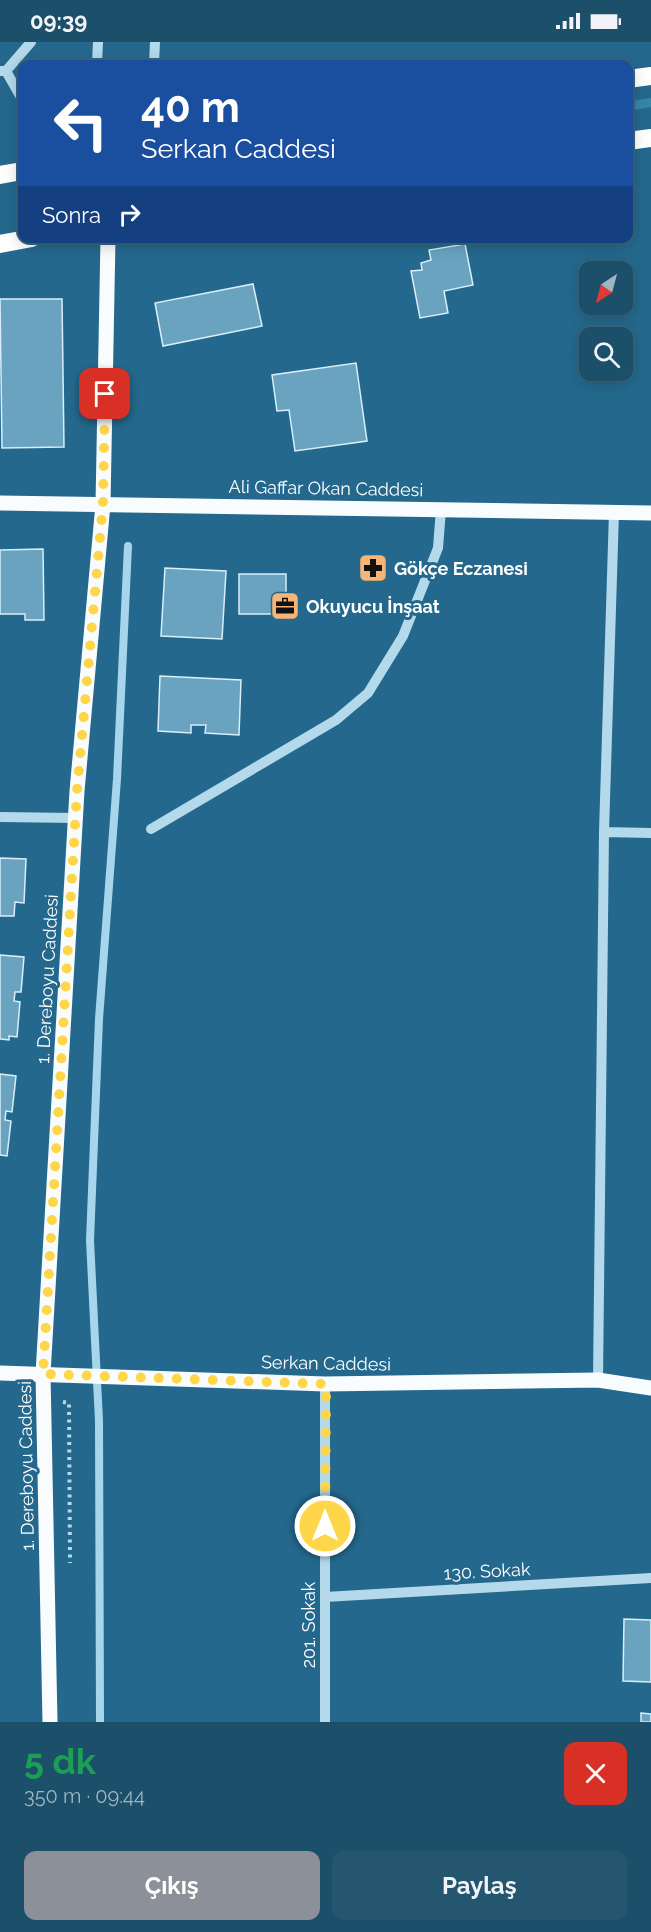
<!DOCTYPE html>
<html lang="tr">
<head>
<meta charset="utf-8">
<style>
	body { margin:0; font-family:Raleway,sans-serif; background:#245670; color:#f1f3f6; height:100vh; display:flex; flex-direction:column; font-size:22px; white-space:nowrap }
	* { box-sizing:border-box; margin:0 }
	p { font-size:20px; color:#a0b5c1 }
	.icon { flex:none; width:33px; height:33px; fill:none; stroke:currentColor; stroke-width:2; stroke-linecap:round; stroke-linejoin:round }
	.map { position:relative; height:1680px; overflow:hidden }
	.panel { display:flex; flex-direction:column; background:#1b4f6a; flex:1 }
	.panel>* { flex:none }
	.guide { position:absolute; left:18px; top:18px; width:615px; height:183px; border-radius:12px; box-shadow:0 3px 15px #0003,0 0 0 2px #39667e; background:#1a4fa0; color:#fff; overflow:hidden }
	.needle { width:39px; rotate:216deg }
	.buttons { position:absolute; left:579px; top:219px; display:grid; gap:12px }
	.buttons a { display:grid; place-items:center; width:54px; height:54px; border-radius:12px; background:#1b4f6a; box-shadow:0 3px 15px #0003,0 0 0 2px #39667e; font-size:30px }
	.pin { position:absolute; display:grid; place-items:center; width:51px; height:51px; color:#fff; margin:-26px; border-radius:12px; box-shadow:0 3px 9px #0006 }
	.me { position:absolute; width:66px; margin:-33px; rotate:0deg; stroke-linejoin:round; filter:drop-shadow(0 0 4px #0008) }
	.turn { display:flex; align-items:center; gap:21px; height:126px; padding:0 24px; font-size:27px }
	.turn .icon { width:78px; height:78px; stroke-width:2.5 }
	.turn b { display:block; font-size:42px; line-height:51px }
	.then { display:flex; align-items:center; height:57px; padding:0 24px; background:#0003; gap:12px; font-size:22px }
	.round { display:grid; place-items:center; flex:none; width:63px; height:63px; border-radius:12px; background:#245670 }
	.summary { display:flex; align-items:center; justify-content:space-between; height:102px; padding:0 24px }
	h1 { font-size:36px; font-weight:700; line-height:45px; color:#1e9e55 }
	.action { display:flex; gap:12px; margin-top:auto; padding:12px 24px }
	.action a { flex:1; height:69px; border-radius:12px; background:#8c9099; color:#fff; font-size:24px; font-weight:700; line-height:69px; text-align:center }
	.action a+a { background:#245670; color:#f1f3f6 }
	.status { display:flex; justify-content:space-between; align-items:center; height:42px; padding:0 30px; background:#1b4f6a; direction:ltr }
	.status svg { height:16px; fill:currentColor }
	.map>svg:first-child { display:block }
	.green { fill:#3885aa }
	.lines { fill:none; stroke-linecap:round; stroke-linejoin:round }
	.stream { stroke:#a7d6ec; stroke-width:8 }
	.building { fill:#69a3c0; stroke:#d8eef8; stroke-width:1.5 }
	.path { stroke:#b3d9eb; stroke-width:4; stroke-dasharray:3 4.5; stroke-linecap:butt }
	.minor { stroke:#b3d9eb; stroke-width:10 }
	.major { stroke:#f8fcfe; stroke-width:15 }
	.highway { stroke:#fff; stroke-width:18 }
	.route { stroke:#ffd54a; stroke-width:10; stroke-dasharray:0 18 }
	.labels { text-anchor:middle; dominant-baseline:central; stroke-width:6; stroke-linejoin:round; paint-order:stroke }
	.street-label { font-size:18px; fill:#fff; stroke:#24698d }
	.poi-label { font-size:18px; font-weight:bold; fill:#fff; stroke:#24698d; text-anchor:start }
</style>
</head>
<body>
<div class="status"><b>09:39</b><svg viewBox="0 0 49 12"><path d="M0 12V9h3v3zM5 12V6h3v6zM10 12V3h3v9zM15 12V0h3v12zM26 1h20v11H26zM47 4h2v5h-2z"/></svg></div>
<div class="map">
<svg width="651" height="1680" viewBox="0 0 651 1680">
	<rect width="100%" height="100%" fill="#24698d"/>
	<!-- green -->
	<path class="green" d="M651 56V65L629 69V59Z"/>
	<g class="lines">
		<!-- stream -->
		<path class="stream" d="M100 1680 99 1379 90 1198 99 977 117 737 128 504"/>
	</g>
	<!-- building -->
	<path class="building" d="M465 202 473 243 444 249 448 271 420 276 411 229 422 228 421 221 431 218 429 208Z
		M253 242 262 284 163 304 155 261Z
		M0 257H62L64 405 2 406Z
		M356 321 367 399 295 409 289 368 277 369 272 333Z
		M43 507 44 578H25V572H0V508Z
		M165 526 226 529 222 597 161 594Z
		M239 532H286V572H239Z
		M160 634 241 638 239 693 205 691 206 683H191V691L158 689Z
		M0 816 26 817 24 861 15 860 14 874H0Z
		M0 913 24 915 21 950H15L14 959 20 960 17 995 9 994V998L0 997Z
		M0 1032 16 1034 12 1070 6 1069 5 1078 11 1079 7 1114 0 1113Z
		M624 1577 651 1578V1640L623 1639Z
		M641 1671 651 1672V1680H641Z"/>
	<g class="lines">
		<!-- path -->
		<path class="path" d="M63 1360 69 1361 70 1521"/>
		<!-- minor -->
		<path class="minor" d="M97 22 98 0
			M154 22 155 0
			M0 29H6L31 0
			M6 29 22 57
			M0 775 76 776
			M151 787 336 678 368 651 403 594 438 506 441 467
			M604 790 614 470
			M598 1338 604 790 651 791
			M325 1555 651 1536
			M325 1680V1342"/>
		<!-- major -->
		<path class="major" d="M0 461 651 471
			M0 1331 325 1342 598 1338 651 1346
			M50 1680 43 1332 77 749 103 462 108 196"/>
		<!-- highway -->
		<path class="highway" d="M628 37 651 34
			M628 99 651 96
			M0 133 22 129
			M0 202 32 196"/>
	</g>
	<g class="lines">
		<!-- route -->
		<path class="route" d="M105 352 103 462 77 749 43 1332 326 1342 325 1484"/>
	</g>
	<!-- icons -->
	<defs>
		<g id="pharmacy-square" transform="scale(1.5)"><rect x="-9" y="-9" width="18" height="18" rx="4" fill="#f6b576" stroke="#24698d"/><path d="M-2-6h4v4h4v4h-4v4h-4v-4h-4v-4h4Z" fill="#111"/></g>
		<g id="office-square" transform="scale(1.5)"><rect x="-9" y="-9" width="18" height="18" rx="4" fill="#f6b576" stroke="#24698d"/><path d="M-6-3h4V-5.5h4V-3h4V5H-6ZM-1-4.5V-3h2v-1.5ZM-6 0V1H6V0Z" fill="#111"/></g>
	</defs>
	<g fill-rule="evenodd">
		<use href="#pharmacy-square" x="373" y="526"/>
		<use href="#office-square" x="285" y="564"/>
	</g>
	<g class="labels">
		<!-- street labels -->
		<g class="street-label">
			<text transform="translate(326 446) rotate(1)">Ali Gaffar Okan Caddesi</text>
			<text transform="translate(47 937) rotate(-87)">1. Dereboyu Caddesi</text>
			<text transform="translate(326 1321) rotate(1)">Serkan Caddesi</text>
			<text transform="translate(26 1424) rotate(-91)">1. Dereboyu Caddesi</text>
			<text transform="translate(487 1529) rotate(-3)">130. Sokak</text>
			<text transform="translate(308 1583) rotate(-90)">201. Sokak</text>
		</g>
		<!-- poi labels -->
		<g class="poi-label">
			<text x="394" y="526">Gökçe Eczanesi</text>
			<text x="306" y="564">Okuyucu İnşaat</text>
		</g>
	</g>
</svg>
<div class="buttons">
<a><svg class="needle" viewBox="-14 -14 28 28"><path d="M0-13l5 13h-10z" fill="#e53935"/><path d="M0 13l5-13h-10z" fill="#a0b5c1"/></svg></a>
<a><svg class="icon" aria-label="search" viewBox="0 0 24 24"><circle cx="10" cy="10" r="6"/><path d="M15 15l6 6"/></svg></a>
</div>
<div class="pin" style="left:105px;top:352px;background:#d93025"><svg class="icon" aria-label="arrive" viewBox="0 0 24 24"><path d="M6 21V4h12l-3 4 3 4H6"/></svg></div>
<svg class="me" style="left:325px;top:1484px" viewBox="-20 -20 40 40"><circle r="17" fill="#ffd54a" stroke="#fff" stroke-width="3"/><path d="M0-11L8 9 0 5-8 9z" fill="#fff"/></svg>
<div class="guide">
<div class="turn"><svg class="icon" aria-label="left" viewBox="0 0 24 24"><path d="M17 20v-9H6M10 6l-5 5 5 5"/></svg><div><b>40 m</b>Serkan Caddesi</div></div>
<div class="then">Sonra<svg class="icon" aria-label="right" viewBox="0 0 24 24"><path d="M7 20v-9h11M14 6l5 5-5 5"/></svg></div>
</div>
</div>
<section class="panel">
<div class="summary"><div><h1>5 dk</h1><p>350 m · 09:44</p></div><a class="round" style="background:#d93025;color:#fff"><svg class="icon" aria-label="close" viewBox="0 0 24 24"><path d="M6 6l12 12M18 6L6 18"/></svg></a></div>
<div class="action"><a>Çıkış</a><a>Paylaş</a></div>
</section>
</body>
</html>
